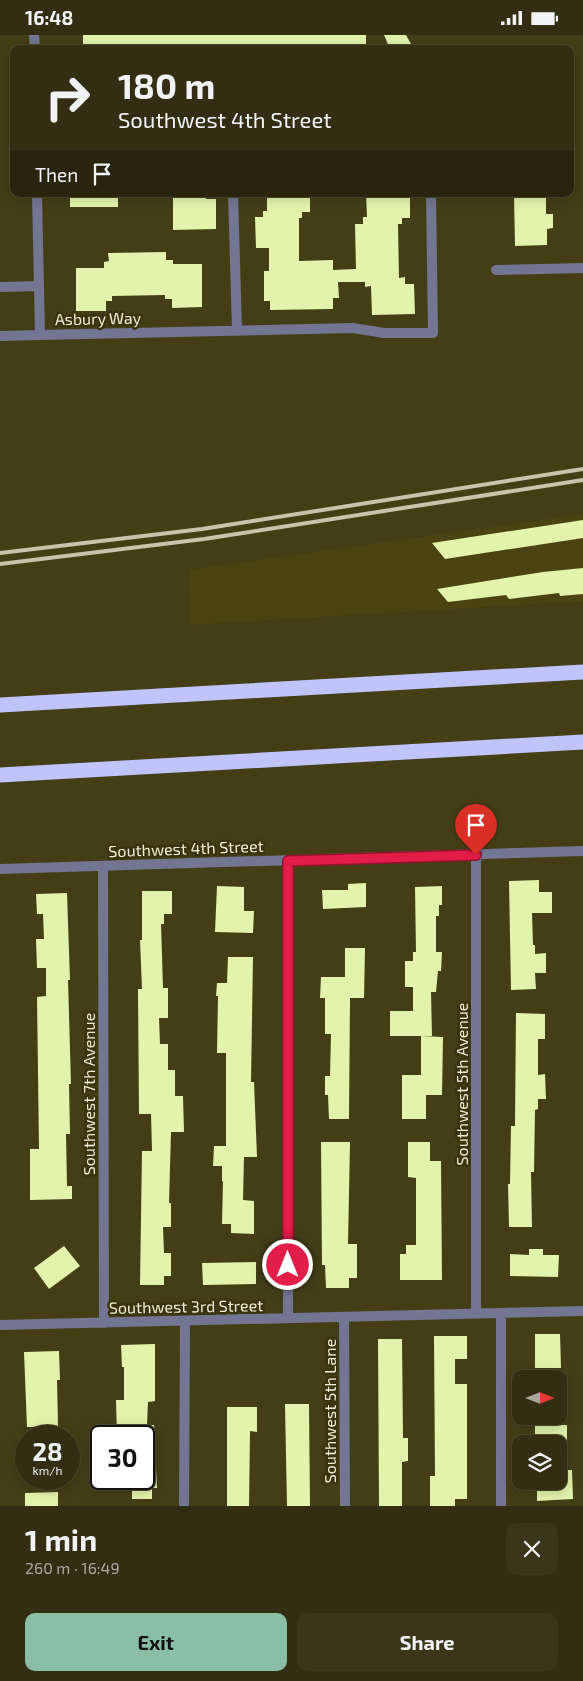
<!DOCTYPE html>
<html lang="en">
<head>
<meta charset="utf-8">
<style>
	body { margin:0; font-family:"Exo 2",sans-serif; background:#3b361a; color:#f1f3f6; height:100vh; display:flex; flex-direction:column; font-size:19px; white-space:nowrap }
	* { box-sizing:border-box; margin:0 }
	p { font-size:16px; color:#a9a89f }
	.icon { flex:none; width:28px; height:28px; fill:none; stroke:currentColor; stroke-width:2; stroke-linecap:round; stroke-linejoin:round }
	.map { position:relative; height:1471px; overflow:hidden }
	.side { display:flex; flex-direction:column; background:#332e11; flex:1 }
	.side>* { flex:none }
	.banner { position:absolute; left:10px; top:10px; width:564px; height:152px; border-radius:10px; box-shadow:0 2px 12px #0003,0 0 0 1px #4e4a31; background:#332e11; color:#f1f3f6; overflow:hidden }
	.needle { width:32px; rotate:90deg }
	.controls { position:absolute; left:512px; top:1335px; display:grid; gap:10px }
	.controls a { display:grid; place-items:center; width:55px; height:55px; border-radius:10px; background:#332e11; box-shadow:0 2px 12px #0003,0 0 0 1px #4e4a31; font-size:25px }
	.speed { position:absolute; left:15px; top:1390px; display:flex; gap:10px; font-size:25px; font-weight:700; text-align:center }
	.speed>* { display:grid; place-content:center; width:65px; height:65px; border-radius:50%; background:#332e11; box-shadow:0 2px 12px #0003,0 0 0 1px #4e4a31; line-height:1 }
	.speed small { font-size:12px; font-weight:400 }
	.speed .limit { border:2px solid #111; border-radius:8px; background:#fff; color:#111 }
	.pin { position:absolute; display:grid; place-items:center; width:42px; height:42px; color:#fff; margin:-51px -21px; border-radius:50% 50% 50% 0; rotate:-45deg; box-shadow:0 0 5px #0007 }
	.pin .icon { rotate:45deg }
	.me { position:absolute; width:55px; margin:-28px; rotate:0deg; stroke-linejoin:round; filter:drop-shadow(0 0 4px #0008) }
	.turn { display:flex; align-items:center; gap:18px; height:105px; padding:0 25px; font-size:22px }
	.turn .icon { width:65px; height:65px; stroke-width:2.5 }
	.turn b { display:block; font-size:35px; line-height:42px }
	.then { display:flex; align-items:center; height:48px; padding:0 25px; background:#0003; gap:10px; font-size:19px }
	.round { display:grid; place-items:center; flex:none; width:52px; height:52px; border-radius:10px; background:#3b361a }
	.headline { display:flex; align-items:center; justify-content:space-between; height:85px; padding:0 25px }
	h1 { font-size:30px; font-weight:700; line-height:38px }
	.cta { display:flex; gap:10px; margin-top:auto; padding:10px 25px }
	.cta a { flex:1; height:58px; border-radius:10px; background:#8abfa5; color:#111; font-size:20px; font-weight:700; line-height:58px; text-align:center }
	.cta a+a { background:#3b361a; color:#f1f3f6 }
	.status { display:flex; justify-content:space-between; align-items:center; height:35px; padding:0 25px; background:#332e11; direction:ltr }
	.status svg { height:14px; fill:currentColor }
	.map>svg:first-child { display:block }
	.built { fill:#4b4312 }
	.building { fill:#e2f4ab }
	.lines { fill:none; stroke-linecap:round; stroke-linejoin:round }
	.minor { stroke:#737692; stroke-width:10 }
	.motorway { stroke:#bfc5fc; stroke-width:15 }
	.rail { stroke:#c8c3aa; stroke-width:4 }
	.route-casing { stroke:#92132f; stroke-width:12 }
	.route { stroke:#e11d48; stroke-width:9 }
	.labels { text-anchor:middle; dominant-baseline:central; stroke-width:5; stroke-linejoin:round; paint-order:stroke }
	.street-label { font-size:16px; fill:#f0ecd7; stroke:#3a330b }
</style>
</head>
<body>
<div class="status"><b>16:48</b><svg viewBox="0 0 49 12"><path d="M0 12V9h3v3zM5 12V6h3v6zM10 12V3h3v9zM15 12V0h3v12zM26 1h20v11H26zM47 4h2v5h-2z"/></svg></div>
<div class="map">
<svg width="583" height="1471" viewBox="0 0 583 1471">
	<rect width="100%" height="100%" fill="#443e17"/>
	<!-- built -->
	<path class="built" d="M583 479V566L190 590 189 535Z"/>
	<!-- building -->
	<path class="building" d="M83 0H366V14H83Z
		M384 0H406L411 9 402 14H390Z
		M70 159H118V172H70Z
		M173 159H206V164H216V194L173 195Z
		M267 159H310V177H302V183H299V226L333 225V235L356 234 355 189H363V182H367L366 159H410V183H402V189H398L399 243 405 242V249H414L415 279 372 280 371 251 365 252V247H338L339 263H333V274L270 275V266H264V236H269V213H256L255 182H263V176H267Z
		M514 159H546V179H553V193L547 194V210L515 211Z
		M166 217V225H173V229H202V272L172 273V264H165V260L112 261V266H106V276H76V233H104V227L109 226 108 218Z
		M583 485V503L445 524 432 508Z
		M583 533V559L560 561 559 558 509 564 506 560 448 567 437 554 543 537Z
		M539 845V857H552V878H532L533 910H535V919L546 918V938H535L536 954 511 955 509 846Z
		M366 848V872L323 874 322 855H348V849Z
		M217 851 244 852V876H254L253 898 215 897Z
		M442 851V870H439V881H436V917H442L441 936H438L436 957H431L432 1001H421L443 1002 442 1060H426V1084H402V1040H421V1001H390V976H413V952H405V926H413V917H416L415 852Z
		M142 856H172V879H164V889H161L163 953H168V983H159L160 1009H168V1035H175V1061H183L184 1097H171L169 1168H171V1192H163L164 1218H171V1241H164V1250H140L142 1116H152L151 1079H139L138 954H142L140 905H142Z
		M67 858 70 945H68L71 1049H69L70 1099H66L67 1151H72V1164L30 1165V1114H39L37 962 46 961V933H37L36 904H44L43 879H37L36 859Z
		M345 913H365L364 963H350L349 1084H329L328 1060H325V1041H330L331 999H325V963H320L321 942H345Z
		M228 922H253L251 1047H254L257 1122H244L243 1165 254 1166V1199L231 1198V1189H222L223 1147 222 1146V1131H213L214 1111H226V1018H217L218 961H216L217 948H227Z
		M516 978 545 979V1004H538V1040L545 1039 546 1064H538V1074L535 1075 534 1137H531L532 1192H509L508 1149H510L511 1091H515Z
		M321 1107H350L348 1209H357V1243H349V1253H326L325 1230H322Z
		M408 1107H430V1126H441L442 1245H400V1219H406V1210H416V1143L408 1142Z
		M64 1211 80 1231 49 1254 34 1233Z
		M529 1214H543V1220H559L558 1242 510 1241V1219L529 1220Z
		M256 1227V1249L203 1250 202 1228Z
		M535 1299H560L561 1333H535Z
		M434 1301H467V1324H455V1349H467V1464H455V1471H430V1441H435Z
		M378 1304H402L403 1403H408V1426L402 1427V1471H379Z
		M155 1309V1366L148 1367 147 1390H154L157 1453H152V1464H132V1444H144V1401H117L116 1365H124V1332H122L121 1310Z
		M59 1316 60 1345H57L58 1392H27L24 1317Z
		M285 1369H309L310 1471H287Z
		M227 1372H257V1397L250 1396 249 1471H227Z
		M535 1390H567V1407H561V1409H535Z
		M559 1435H572L573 1464 537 1466V1446H559Z
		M58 1457V1471H25V1458Z"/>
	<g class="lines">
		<!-- minor -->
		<path class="minor" d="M34 0 35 14
			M37 159 40 300 353 293 384 298H433L431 159
			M233 159 237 295
			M496 235 583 233
			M0 252 39 251
			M0 301 40 300
			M476 820V1278
			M288 826V1283
			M103 831 104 1288
			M0 834 583 816
			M501 1278V1471
			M344 1282 345 1471
			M0 1290 583 1276
			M184 1471 185 1286"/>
		<!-- motorway -->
		<path class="motorway" d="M0 670 583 637
			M0 740 583 707"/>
		<!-- rail -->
		<path class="rail" d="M0 518 202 494 583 434
			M0 529 204 504 583 445"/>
	</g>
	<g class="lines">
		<!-- route casing -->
		<g class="route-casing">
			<path id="route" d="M288 1230V826L476 820"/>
		</g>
		<!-- route -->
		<use href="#route" class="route"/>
	</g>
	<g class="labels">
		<!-- street labels -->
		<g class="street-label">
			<text transform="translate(98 283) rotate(-1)">Asbury Way</text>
			<text transform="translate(186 813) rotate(-2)">Southwest 4th Street</text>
			<text transform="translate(461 1049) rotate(-90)">Southwest 5th Avenue</text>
			<text transform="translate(88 1059) rotate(-90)">Southwest 7th Avenue</text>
			<text transform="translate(186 1271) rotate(-1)">Southwest 3rd Street</text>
			<text transform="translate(329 1376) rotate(-90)">Southwest 5th Lane</text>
		</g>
	</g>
</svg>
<div class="controls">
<a><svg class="needle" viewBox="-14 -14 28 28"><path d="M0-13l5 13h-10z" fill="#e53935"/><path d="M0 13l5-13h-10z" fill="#a9a89f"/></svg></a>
<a><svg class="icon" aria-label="layers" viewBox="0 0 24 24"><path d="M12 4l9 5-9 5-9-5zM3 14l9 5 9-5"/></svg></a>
</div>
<div class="speed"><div>28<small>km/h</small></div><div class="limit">30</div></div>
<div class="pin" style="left:476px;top:820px;background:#d93025"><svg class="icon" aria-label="arrive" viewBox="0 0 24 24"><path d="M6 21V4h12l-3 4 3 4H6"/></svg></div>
<svg class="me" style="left:288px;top:1230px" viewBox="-20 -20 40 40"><circle r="17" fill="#e11d48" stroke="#fff" stroke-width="3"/><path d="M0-11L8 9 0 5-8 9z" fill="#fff"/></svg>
<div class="banner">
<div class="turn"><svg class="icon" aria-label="right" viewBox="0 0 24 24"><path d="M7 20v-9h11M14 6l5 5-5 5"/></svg><div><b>180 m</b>Southwest 4th Street</div></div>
<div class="then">Then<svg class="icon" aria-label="arrive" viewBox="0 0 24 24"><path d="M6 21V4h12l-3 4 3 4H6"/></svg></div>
</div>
</div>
<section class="side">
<div class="headline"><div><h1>1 min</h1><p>260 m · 16:49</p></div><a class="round"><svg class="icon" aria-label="close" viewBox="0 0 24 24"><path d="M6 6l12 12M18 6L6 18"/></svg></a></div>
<div class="cta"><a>Exit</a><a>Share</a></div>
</section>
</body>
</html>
